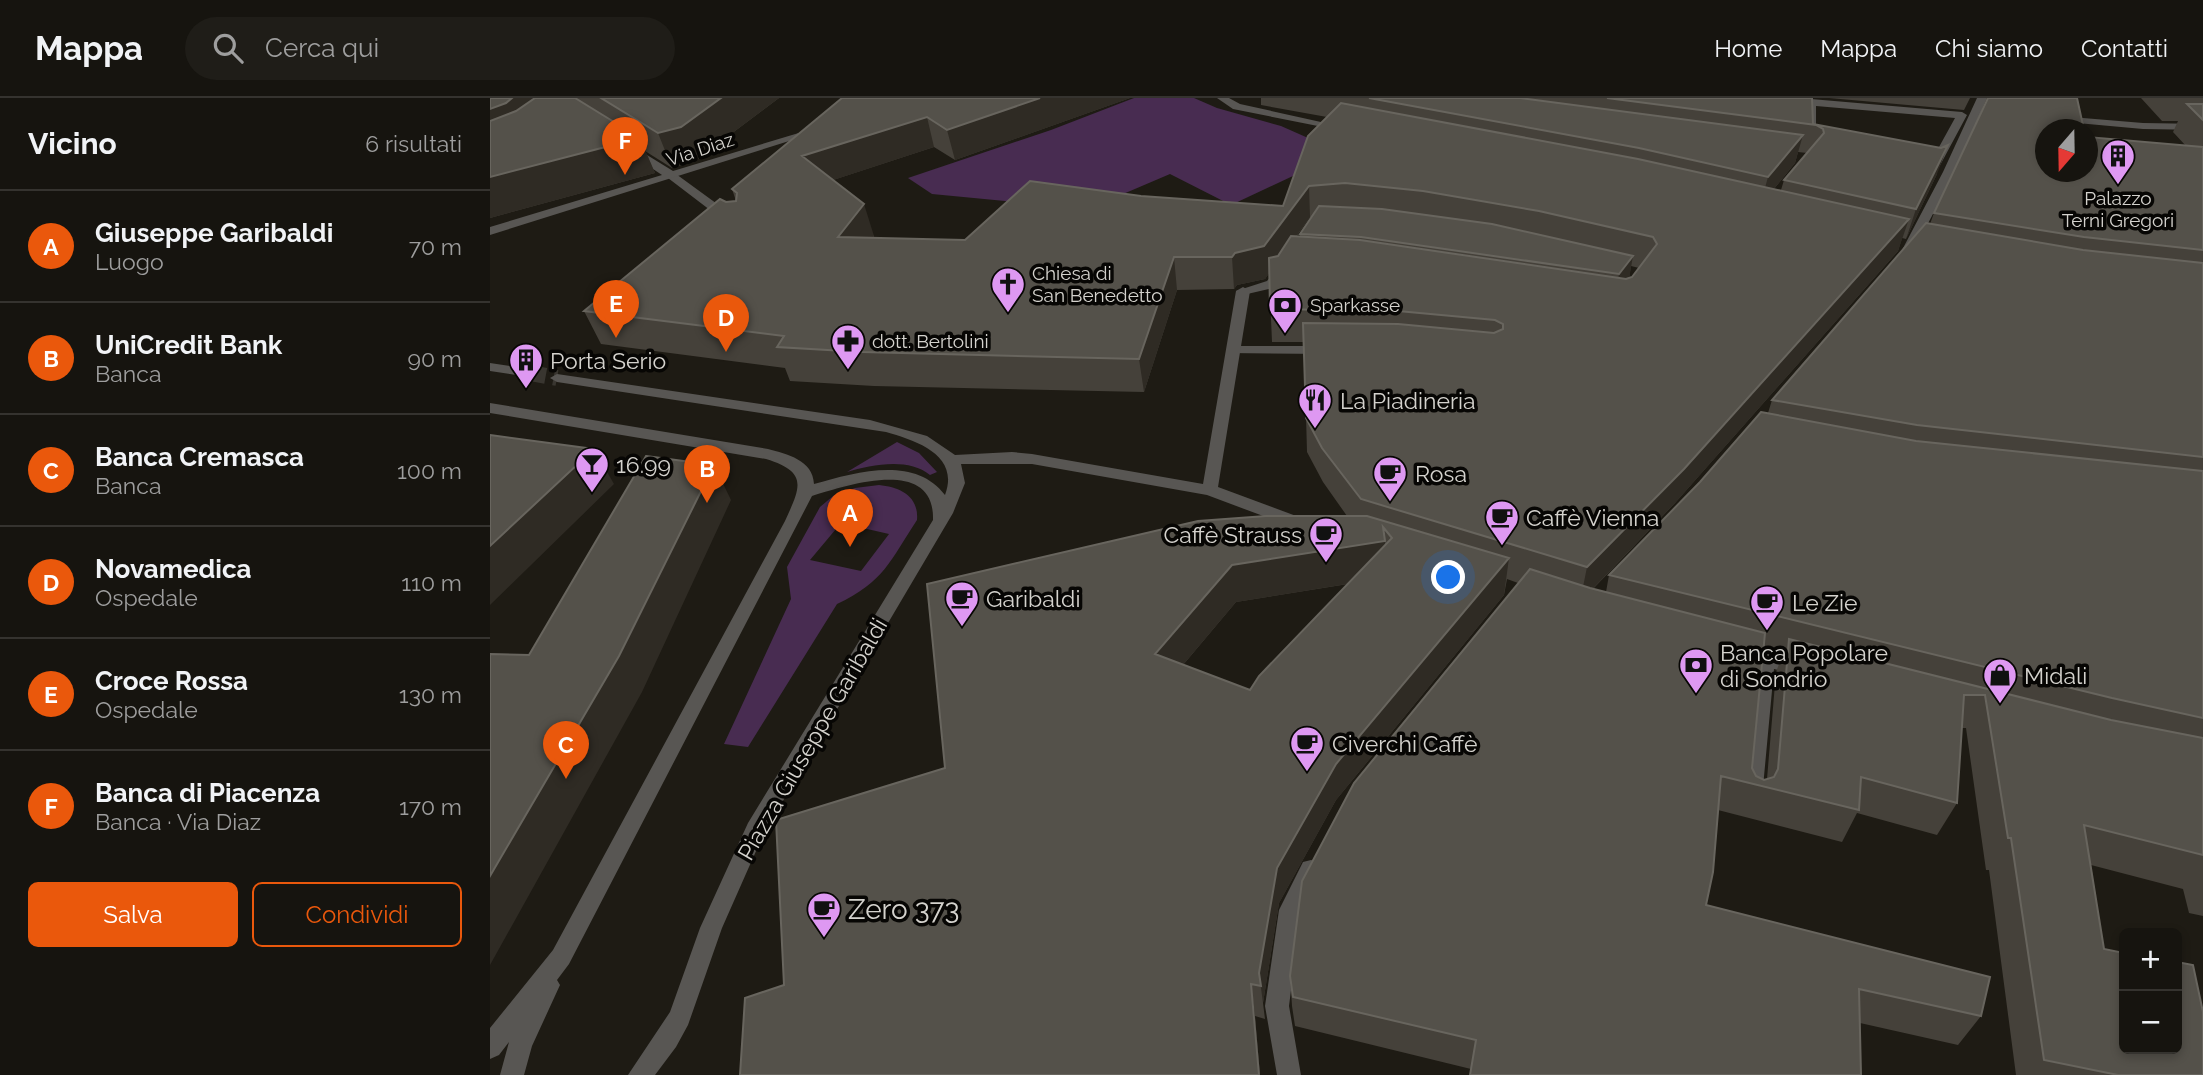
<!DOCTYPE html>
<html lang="it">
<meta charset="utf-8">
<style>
:root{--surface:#16140f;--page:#1f1d18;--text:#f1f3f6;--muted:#9e9e9e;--line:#35332f;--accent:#ea580c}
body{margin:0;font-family:Raleway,sans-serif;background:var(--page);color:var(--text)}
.controls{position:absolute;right:21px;bottom:21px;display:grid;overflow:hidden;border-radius:10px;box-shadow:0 4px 10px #0003}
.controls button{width:63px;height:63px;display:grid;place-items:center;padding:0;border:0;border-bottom:2px solid var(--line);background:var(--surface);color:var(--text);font:35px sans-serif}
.compass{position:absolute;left:1545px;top:21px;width:63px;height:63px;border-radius:50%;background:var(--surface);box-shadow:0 4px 10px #0003;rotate:200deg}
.you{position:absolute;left:959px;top:480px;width:24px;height:24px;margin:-18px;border:5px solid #fff;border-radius:50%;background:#1a73e8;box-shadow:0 0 0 10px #1a73e833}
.badge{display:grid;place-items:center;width:46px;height:46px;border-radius:50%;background:var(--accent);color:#fff;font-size:23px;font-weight:700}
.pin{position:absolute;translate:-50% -58px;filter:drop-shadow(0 2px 4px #0008)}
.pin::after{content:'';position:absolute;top:37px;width:24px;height:21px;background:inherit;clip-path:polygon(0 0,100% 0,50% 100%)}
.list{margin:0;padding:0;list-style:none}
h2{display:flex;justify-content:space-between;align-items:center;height:91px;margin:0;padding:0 28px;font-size:30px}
h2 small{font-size:23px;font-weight:400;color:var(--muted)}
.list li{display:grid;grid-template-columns:46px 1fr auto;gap:21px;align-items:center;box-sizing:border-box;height:112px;padding:0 28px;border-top:2px solid var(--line)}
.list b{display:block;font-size:26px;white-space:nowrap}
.list p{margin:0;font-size:23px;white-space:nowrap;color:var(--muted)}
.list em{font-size:23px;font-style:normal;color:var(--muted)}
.actions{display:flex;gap:14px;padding:21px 28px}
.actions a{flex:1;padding:16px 0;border:2px solid var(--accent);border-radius:10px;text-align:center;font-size:24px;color:var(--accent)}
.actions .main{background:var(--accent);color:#fff}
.icon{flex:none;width:38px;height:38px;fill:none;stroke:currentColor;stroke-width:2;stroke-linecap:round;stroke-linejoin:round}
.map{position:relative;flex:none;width:1713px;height:977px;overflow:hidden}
header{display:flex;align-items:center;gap:42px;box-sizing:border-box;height:98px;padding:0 35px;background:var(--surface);border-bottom:2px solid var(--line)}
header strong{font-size:33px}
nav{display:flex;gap:38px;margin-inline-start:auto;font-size:24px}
.search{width:490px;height:63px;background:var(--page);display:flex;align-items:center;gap:18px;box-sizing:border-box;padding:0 24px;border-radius:38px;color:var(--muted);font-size:26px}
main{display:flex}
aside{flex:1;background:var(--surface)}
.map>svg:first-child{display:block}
.green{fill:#482c51;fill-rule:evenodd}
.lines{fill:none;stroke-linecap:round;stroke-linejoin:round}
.street-tunnel{stroke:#393630;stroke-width:16;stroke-dasharray:16 8;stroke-linecap:butt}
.lane{fill:#585653;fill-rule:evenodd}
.street{fill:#585653;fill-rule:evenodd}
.wall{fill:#45413a;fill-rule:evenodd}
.shaded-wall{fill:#2f2b24}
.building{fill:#54514a;stroke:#68655e;stroke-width:2;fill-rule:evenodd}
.labels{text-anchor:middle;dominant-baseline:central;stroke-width:7;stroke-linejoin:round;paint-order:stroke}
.far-street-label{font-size:19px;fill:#d4d2cd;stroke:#070604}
.far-poi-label{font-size:19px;fill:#d4d2cd;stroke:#070604;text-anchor:start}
.poi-label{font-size:23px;fill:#d4d2cd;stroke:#070604;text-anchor:start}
.street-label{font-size:23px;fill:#d4d2cd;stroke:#070604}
.near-poi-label{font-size:28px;fill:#d4d2cd;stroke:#070604;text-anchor:start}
</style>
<header>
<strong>Mappa</strong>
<div class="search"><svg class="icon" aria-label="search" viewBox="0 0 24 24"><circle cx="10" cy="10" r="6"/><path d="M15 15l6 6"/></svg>Cerca qui</div>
<nav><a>Home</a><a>Mappa</a><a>Chi siamo</a><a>Contatti</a></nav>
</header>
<main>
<aside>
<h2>Vicino<small>6 risultati</small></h2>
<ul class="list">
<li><span class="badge">A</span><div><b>Giuseppe Garibaldi</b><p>Luogo</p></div><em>70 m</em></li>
<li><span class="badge">B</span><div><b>UniCredit Bank</b><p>Banca</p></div><em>90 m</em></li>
<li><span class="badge">C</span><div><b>Banca Cremasca</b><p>Banca</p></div><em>100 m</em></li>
<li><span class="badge">D</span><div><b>Novamedica</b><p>Ospedale</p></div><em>110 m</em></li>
<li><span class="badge">E</span><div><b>Croce Rossa</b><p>Ospedale</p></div><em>130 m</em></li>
<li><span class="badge">F</span><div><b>Banca di Piacenza</b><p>Banca · Via Diaz</p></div><em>170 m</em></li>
</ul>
<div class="actions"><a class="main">Salva</a><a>Condividi</a></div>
</aside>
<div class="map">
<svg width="1713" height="977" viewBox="0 0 1713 977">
<rect width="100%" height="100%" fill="#1e1b14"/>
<!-- green -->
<path class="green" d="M644 0H704L727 10 791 28 852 55 741 107 680 76 598 111 442 96 418 80 561 32Z
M407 344 429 355 447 374 440 377C418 359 381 367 357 374Z
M389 387C410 389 429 398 427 422 400 463 394 484 347 506L258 649 234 646 301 501 297 469 330 409 343 398 365 390ZM351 425 399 436 371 473 320 462Z"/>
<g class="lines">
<!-- street-tunnel -->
<path class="street-tunnel" d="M40 275 67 280"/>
<!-- lane -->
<path class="lane" d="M178 76H186L245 119V125H237L178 80Z
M795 166 801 170 787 189 753 197 746 193 777 183 790 167Z
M742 248H837L844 252 837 256 737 255V249Z"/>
<!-- street -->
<path class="street" d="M727 0H739L750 6 858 30 853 33 743 11Z
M1487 0H1497L1465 74 1423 154 1421 157H1413L1411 154 1453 74Z
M1321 1 1472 14 1477 17 1447 73 1441 76 1316 51V4ZM1326 8 1465 20 1438 69 1326 47Z
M1569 18 1653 25 1713 26V32L1653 31 1565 23 1564 21Z
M322 31 331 33 0 137V129L172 77 136 53V49H144L183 73Z
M753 189 760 193 728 389 817 422 819 426 817 430H805L717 397 542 366H471L475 385 463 415 274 735 232 830 198 927 186 949 165 977H138L180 914 210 830 258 725 443 422C445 358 358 387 322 398L79 866 67 882 70 887 42 948 34 977H10L19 944 9 957 0 961V930L63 852 295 423C311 388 318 374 276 361L0 315V305L278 351C297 356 323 362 324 386 366 374 425 357 455 397 470 357 427 343 396 334L67 284 60 280 67 276 380 322 437 338 465 357 522 354 542 356 713 386 746 193Z
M0 265 40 271 47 275 40 279 0 273Z
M1251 549 1312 564 1319 566 1321 571 1319 576 1312 578 1284 571 1272 700 1269 706 1262 709 1255 706 1252 700 1266 567 1244 561 1242 556 1244 551Z
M821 762 829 764 832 771 811 813 799 908 811 977H787L775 908 789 812 813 764Z"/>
</g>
<!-- wall -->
<path class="wall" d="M0 0H289L205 63 182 70 155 53 165 75 0 120Z
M352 0H640L465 62 444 49 343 82 384 138 383 140 475 142 651 98 793 108 837 19 771 7V0H1322L1323 26 1447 76 1416 141 1412 140 1408 153 1185 405 1103 491 1116 494 1119 477 1278 315 1282 302 1440 126 1444 115 1556 74 1696 48 1683 34 1688 23H1672L1651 0H1713V818L1699 815 1693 791 1601 767 1614 851 1713 977H1526L1499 772H1496L1476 630H1472L1467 705 1447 737 1367 715 1352 744 1228 712 1216 807 1491 918 1468 947 1370 925 981 971 805 928 802 908 800 878 1028 485 1017 481 1014 497 846 702 789 805 773 905 775 921 765 918 770 977H250L294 887 455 670 857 418 833 384 817 354 814 244H782L779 175 775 181 747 187 744 191 687 192 654 294 384 288 300 283 295 270 111 246 94 213 236 104 246 103 242 91ZM1308 54 1317 55 1294 82 1291 92 1284 91 1305 65ZM820 119H822L810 136V139H806ZM1141 168 1149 170 1142 179 1139 180ZM858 486 760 592 693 567 746 504ZM1274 551 1293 556 1286 574 1277 681 1274 682 1266 678 1262 670Z
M1339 0H1480L1474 12Z"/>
<!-- shaded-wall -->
<path class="shaded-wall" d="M22 0H87V1L0 53V11Z
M231 0H289L205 63 182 70 168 35Z
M550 0H640L465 62 457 32Z
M437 19 444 49 322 89 312 58Z
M1313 37 1305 65 1270 108 1278 79Z
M150 40 165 75 0 120V79Z
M1458 47 1447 76 1416 141 1426 111Z
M819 88 820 119 775 181 747 187 744 191 742 159Z
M374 106 384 138 359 171 348 139Z
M1419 121 1408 153 1185 405 1090 504 1097 469Z
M1143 158 1139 181 1125 199 1129 176Z
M684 159 687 192 654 294 649 261Z
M104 351 124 386 0 507V448Z
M224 367 241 402 152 594 0 867V778Z
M895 443 894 480 746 504 671 593 665 556 742 467Z
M1019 460 1014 497 846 702 789 805 773 905 769 875 787 770 846 666Z
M761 886 765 918 770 977H769Z"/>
<!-- building -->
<path class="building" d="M0 0H22L16 5 0 11Z
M45 0H85L150 40 0 79V23L26 13Z
M111 0H231L191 29 168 35Z
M352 0H550L457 32 437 19 312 58 374 106 348 139 475 142 540 83 651 98 793 108 818 38 851 5 1148 61 1419 121 1194 371 1097 469 871 401 832 350 816 320 813 225 908 226 1004 235 1013 231V226L1005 222 908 213 780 211 779 160 788 158 801 138 870 142 1136 181 1142 179 1167 146 1163 139 1049 113 933 93 855 85 819 88 774 148 745 155 742 159H684L649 261 372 254 287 249 294 238 94 213 230 101 236 104 246 103 247 95 242 91Z
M879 0H1030L1313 37 1278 79 1149 50Z
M1117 0H1322L1323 26 1451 50 1458 47 1426 111 1294 82 1334 35 1333 31 1326 27Z
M1498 0H1587L1594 32H1556V74H1598V39L1713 49V152L1594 139 1444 115Z
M1697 6H1713V22Z
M829 108 892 111 1002 126 1143 158 1129 176 871 139 810 136Z
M1436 125 1593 152 1713 165V359L1427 327 1282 302Z
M1271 314 1426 343 1713 373V620L1622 600 1119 477 1210 384Z
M0 337 104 351 0 448Z
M156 358 224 367 129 558 0 778V556L39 557Z
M776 418H877L1019 460 846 666 787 770 769 875 771 888 761 886 769 977H250L255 900 294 887 286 722 455 670 437 486 708 423ZM893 429 902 440 769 578 760 592 665 556 742 467 895 443Z
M1040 471 1100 490 1275 535 1262 670 1266 678 1274 682 1284 679 1288 671 1299 541 1621 622 1713 640V757L1594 727 1614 851 1634 855V951H1687V864L1703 867 1713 914V977H1628L1554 962 1521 740H1518L1495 597H1474L1467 705 1371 679 1369 712 1231 678 1223 774 1216 807 1500 879 1491 918 1369 891 1371 977H980L986 942 803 899 800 878 812 783 864 685Z"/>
<!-- icons -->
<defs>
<g id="building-pin" transform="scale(1.75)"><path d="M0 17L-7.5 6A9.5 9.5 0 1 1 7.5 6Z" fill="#de98f2" stroke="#070604"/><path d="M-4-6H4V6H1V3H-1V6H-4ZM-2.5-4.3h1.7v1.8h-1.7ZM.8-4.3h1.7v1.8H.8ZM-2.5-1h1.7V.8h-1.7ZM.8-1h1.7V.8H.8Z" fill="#111"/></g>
<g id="church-pin" transform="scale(1.75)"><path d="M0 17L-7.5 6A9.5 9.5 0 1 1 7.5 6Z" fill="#de98f2" stroke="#070604"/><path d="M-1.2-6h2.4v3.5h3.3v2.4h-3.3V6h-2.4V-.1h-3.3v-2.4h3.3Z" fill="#111"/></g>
<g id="bank-pin" transform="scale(1.75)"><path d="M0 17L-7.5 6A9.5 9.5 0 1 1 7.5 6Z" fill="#de98f2" stroke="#070604"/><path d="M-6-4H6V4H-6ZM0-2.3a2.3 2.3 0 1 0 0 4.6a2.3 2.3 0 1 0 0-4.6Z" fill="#111"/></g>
<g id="pharmacy-pin" transform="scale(1.75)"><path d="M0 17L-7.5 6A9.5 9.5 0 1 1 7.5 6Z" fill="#de98f2" stroke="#070604"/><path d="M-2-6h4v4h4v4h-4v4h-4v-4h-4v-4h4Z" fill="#111"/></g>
<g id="restaurant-pin" transform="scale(1.75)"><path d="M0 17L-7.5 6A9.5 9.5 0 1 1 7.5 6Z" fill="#de98f2" stroke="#070604"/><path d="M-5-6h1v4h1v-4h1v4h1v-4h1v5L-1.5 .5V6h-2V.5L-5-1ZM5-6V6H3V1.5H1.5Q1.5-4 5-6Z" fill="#111"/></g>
<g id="bar-pin" transform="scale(1.75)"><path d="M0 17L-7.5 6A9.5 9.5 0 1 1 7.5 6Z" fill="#de98f2" stroke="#070604"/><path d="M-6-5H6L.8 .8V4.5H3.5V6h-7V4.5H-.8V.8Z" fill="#111"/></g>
<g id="cafe-pin" transform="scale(1.75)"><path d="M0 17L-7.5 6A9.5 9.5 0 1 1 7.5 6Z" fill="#de98f2" stroke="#070604"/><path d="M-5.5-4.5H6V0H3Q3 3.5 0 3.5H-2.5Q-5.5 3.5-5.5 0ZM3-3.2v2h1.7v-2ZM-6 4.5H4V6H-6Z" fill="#111"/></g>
<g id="shop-pin" transform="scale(1.75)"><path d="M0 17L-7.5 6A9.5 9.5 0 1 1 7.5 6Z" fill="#de98f2" stroke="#070604"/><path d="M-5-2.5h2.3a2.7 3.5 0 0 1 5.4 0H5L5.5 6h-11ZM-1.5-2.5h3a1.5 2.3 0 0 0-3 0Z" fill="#111"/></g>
</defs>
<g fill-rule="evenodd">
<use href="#building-pin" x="1628" y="58"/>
<use href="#church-pin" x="518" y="186"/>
<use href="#bank-pin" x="795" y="207"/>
<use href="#pharmacy-pin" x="358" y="243"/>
<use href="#building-pin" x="36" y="262"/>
<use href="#restaurant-pin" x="825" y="302"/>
<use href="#bar-pin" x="102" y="366"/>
<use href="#cafe-pin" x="900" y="375"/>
<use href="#cafe-pin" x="1012" y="419"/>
<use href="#cafe-pin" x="836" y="436"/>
<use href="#cafe-pin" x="472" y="500"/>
<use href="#cafe-pin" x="1277" y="504"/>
<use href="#bank-pin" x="1206" y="567"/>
<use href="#shop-pin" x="1510" y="577"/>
<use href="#cafe-pin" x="817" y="645"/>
<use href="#cafe-pin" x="334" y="811"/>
</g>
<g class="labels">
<!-- far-street labels -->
<g class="far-street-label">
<text transform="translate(210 51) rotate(-18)">Via Diaz</text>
</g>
<!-- far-poi labels -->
<g class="far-poi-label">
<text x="1628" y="100" text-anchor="middle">Palazzo<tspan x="1628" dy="22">Terni Gregori</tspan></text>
<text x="542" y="175">Chiesa di<tspan x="542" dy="22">San Benedetto</tspan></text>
<text x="820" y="207">Sparkasse</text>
<text x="382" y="243">dott. Bertolini</text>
</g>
<!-- poi labels -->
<g class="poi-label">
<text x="60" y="262">Porta Serio</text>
<text x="850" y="302">La Piadineria</text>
<text x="126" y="366">16.99</text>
<text x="925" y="375">Rosa</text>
<text x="1036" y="419">Caffè Vienna</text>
<text x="812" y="436" text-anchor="end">Caffè Strauss</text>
<text x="496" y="500">Garibaldi</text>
<text x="1302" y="504">Le Zie</text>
<text x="1230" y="554">Banca Popolare<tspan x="1230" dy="26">di Sondrio</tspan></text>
<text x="1534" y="577">Midali</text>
<text x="842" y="645">Civerchi Caffè</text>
</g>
<!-- street labels -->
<g class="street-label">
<text transform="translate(322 641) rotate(-60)">Piazza Giuseppe Garibaldi</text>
</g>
<!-- near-poi labels -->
<g class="near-poi-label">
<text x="358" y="811">Zero 373</text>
</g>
</g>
</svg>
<div class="controls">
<button>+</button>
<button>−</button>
</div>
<svg class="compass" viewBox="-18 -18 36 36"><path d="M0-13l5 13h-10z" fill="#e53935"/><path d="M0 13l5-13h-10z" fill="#9e9e9e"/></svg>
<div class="you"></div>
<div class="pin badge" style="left:360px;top:449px">A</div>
<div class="pin badge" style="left:217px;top:405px">B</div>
<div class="pin badge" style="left:76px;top:681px">C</div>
<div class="pin badge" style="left:236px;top:254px">D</div>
<div class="pin badge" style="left:126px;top:240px">E</div>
<div class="pin badge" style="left:135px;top:77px">F</div>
</div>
</main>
